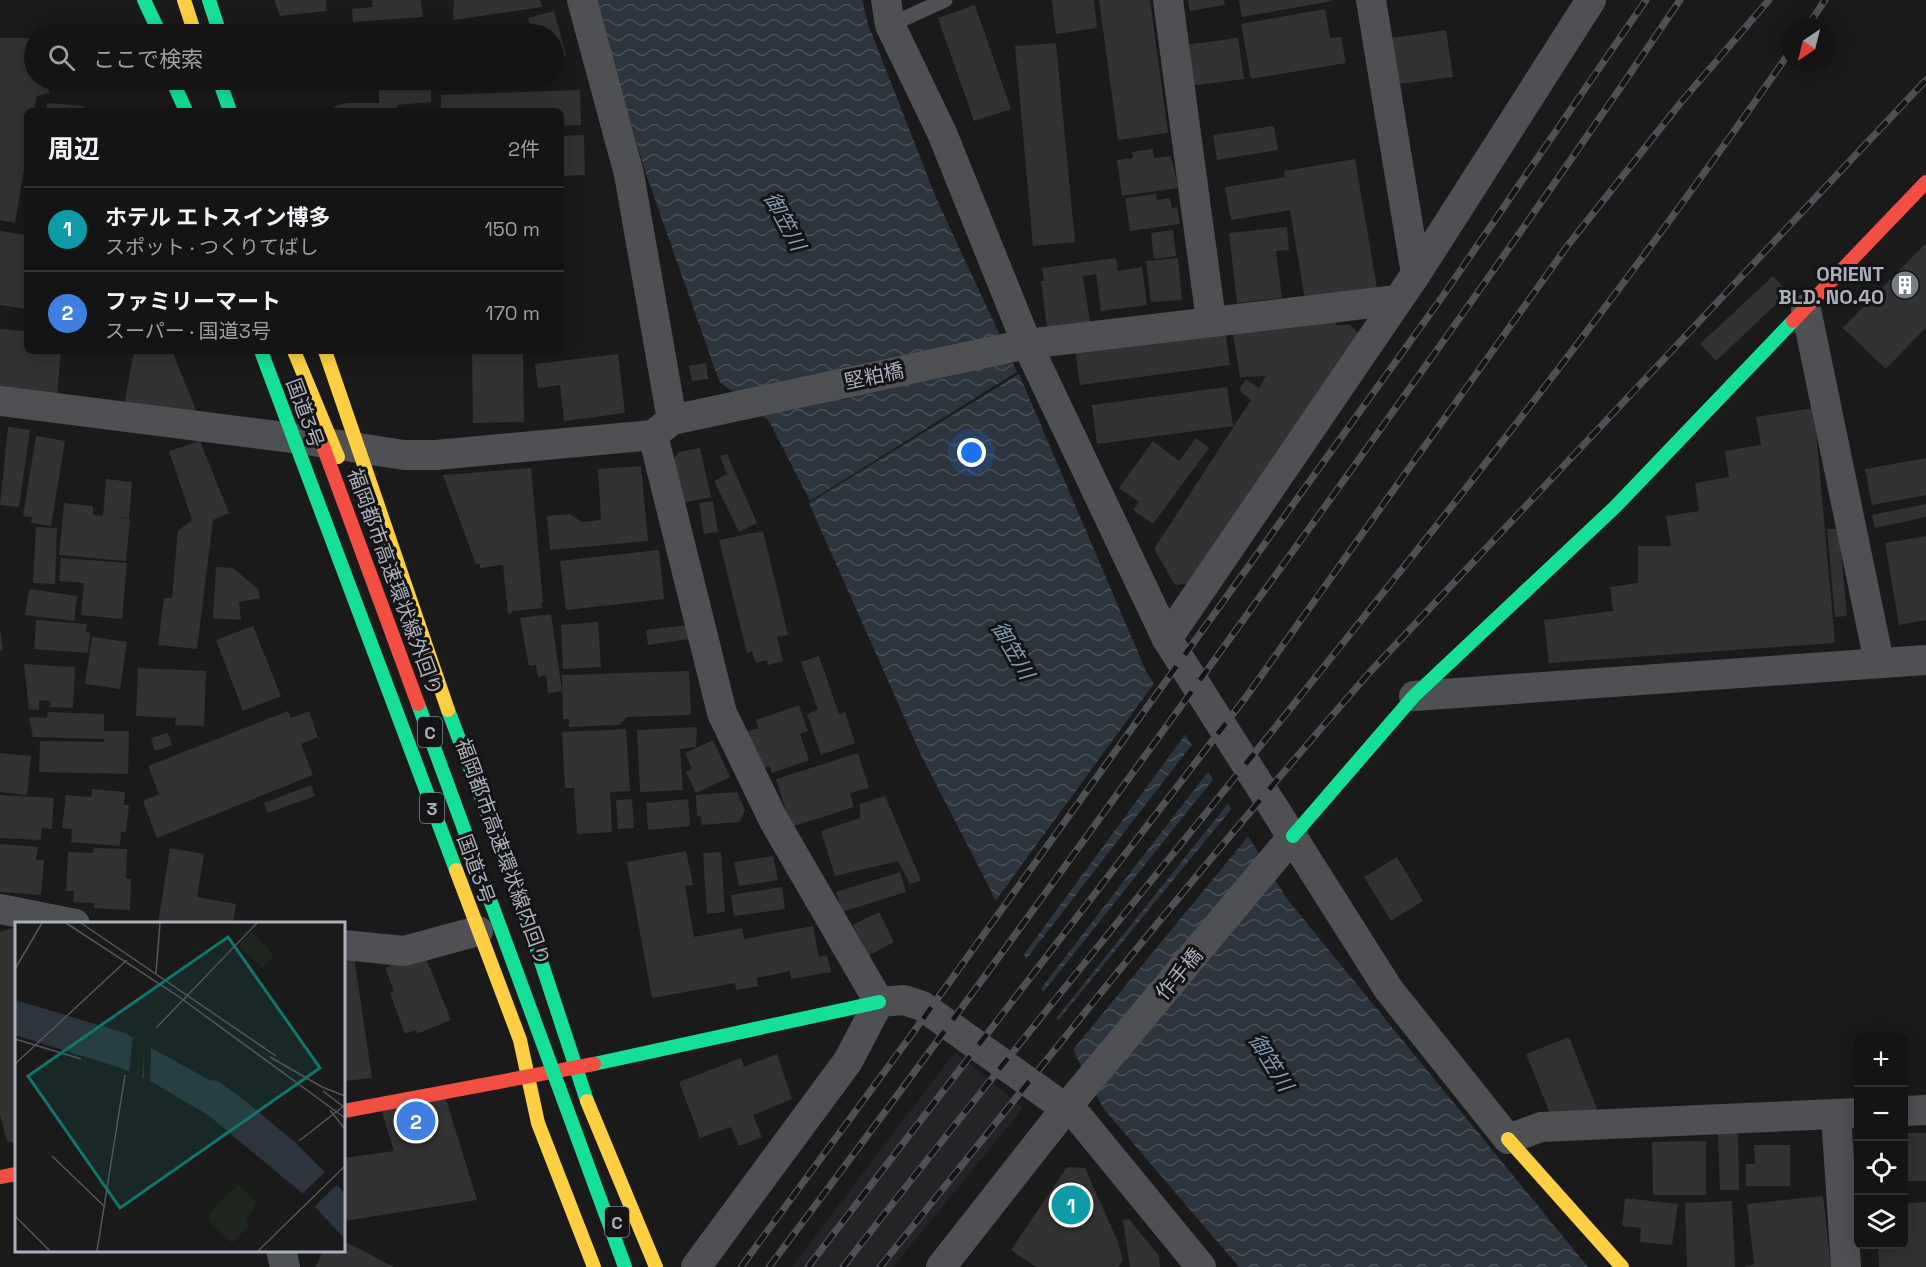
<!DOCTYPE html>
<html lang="ja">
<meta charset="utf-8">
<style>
:root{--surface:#141414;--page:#212122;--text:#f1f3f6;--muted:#9d9ea0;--line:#333334;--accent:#787c84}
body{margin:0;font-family:"Space Grotesk","Noto Sans JP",sans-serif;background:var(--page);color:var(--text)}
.controls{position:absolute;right:18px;bottom:18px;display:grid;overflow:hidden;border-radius:9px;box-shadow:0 3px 15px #0003}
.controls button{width:54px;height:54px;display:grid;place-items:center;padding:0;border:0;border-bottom:2px solid var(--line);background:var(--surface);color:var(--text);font:30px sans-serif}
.compass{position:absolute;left:1782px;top:18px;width:54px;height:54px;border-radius:50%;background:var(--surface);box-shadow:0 3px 15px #0003;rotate:215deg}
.you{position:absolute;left:972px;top:453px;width:21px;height:21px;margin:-15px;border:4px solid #fff;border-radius:50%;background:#1a73e8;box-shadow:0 0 0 9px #1a73e833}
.badge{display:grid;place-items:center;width:39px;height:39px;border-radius:50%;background:var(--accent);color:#fff;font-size:20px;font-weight:700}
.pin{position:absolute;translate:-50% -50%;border:3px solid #fff;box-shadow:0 2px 6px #0006}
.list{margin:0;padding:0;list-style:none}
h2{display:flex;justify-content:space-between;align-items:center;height:78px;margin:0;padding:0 24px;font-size:26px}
h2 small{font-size:20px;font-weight:400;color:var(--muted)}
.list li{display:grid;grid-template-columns:39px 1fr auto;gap:18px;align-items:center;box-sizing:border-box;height:84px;padding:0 24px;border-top:2px solid var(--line)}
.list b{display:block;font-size:22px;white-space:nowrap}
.list p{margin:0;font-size:20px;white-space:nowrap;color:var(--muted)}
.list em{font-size:20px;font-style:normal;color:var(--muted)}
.icon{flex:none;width:33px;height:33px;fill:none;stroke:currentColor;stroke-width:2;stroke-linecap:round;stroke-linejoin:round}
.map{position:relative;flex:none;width:1926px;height:1267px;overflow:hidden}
.search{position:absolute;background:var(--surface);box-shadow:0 3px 15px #0003;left:24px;top:24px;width:540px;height:66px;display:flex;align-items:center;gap:15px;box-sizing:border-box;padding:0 21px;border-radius:33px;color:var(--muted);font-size:22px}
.panel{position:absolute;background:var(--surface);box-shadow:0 3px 15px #0003;left:24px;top:108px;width:540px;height:246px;border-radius:9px}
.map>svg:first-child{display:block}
.built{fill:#242427}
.water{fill:url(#water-waves)}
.pier{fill:#1a1a1b}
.building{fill:#323233}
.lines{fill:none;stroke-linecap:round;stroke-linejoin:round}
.lane{stroke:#4e5054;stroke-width:15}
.street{stroke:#4e5054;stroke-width:30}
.fast{stroke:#16e098;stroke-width:14}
.slow{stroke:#ffcf43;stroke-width:14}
.jam{stroke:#f24e42;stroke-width:14}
.rail-casing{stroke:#4e5053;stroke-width:7}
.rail{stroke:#141417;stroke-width:4.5;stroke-dasharray:14;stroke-linecap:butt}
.fast-bridge{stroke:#16e098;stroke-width:14}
.slow-bridge{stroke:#ffcf43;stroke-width:14}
.jam-bridge{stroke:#f24e42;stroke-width:14}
.labels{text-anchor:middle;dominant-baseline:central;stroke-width:6;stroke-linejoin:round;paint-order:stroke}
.shield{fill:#141417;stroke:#7e818a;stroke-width:1.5}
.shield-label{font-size:18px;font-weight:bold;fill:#abb0bc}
.poi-label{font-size:20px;font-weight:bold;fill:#abb0bc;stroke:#141417;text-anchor:end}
.street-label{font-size:20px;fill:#abb0bc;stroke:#141417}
.water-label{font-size:21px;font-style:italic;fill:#819db7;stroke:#141417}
.inset-road{fill:none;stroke:#54565b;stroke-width:1.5}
.view{fill:#0f766e;fill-opacity:0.15;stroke:#0f766e;stroke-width:3}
.inset-edge{fill:none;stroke:#abb0bc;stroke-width:3}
</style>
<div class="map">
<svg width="1926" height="1267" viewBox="0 0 1926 1267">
<defs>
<pattern id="water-waves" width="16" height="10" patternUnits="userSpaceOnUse" patternTransform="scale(1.5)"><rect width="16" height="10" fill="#2c353e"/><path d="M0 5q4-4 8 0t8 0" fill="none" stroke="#485058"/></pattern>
</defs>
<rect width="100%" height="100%" fill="#1a1a1b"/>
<!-- built -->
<path class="built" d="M955 1052 1023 1108 893 1267H792Z"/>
<!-- water -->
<path class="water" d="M595 0H862L868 24 937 200 1017 372 810 501 769 421 719 381 645 171Z
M1019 374 1146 671 1287 899 1588 1267H1239L1103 1108 921 755 809 503Z"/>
<!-- pier -->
<path class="pier" d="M1156 681 1187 732 1022 957 994 903Z
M1194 742 1210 769 1039 991 1024 962Z
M1215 777 1230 801 1054 1021 1041 995Z
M1233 807 1250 834 1071 1052 1056 1023Z"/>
<!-- building -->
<path class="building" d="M274 0H326V11L280 16Z
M372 0H421L423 17 353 22 352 9 373 7Z
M454 0H540L542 7 453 20Z
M1052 0H1094L1097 28 1056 34Z
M1099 0H1150L1168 133 1118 140Z
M1188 0H1224L1225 5 1190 11Z
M1239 0H1332V1L1242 17Z
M975 5 1011 109 974 121 938 18Z
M1325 9 1330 38 1341 37 1346 63 1251 79 1241 24Z
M554 11 566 55 554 59V34H532L528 18Z
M378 24H431V34H378Z
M1446 30 1453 77 1392 85 1385 39Z
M0 38H34V80H53V86H48L49 93 37 96 34 111H27V153L15 223 0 220Z
M1238 38 1244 79 1190 86 1184 45Z
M1056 43 1075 242 1033 246 1015 46Z
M379 80H431V102L397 105 398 111H333L335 106 347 103H379Z
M580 90 581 125 561 126V111H441V95Z
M47 103 84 106 86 111H46Z
M1274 126 1278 150 1217 160 1213 135Z
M584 135 585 175 561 176V136Z
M1153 149 1154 158 1171 156 1178 188 1122 196 1117 160 1133 158 1132 152Z
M1355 159 1377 288 1305 300 1290 210 1231 220 1225 187 1285 177 1284 171Z
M1156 194 1157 200 1170 198 1172 208 1177 207 1180 224 1130 231 1125 198Z
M1287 227 1289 250 1276 251 1282 298 1237 303 1229 233Z
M1173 230 1176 256 1154 259 1151 233Z
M0 231 27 235V309L0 305Z
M1926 243V327L1886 369 1843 328Z
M1116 258 1118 271 1142 267 1147 305 1101 311 1096 274 1083 276 1090 322 1047 328 1041 281H1044L1042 268Z
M1178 258 1182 300 1151 302 1146 261Z
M1773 276 1788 293 1716 361 1700 344Z
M1336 317V325H1350L1362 337 1192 583 1175 585 1154 549 1251 400 1239 390 1246 379 1259 388 1266 376 1240 377 1233 334Z
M0 329 27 331V351H61L57 394 0 389Z
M1225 329 1230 365 1080 385 1075 349Z
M134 351H172L198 415 124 406Z
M472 351H523L524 422 473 423Z
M618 354 625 413 564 421 560 385 538 388 535 364Z
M706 363 708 379 692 381 689 366Z
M1227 387 1233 426 1097 444 1092 405Z
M1814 408 1835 643 1549 663 1544 620 1613 611 1610 587 1638 583V546H1671L1666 516 1699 511 1695 483 1729 477 1725 451 1761 445 1756 417Z
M8 427 30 430 19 507 0 505Z
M36 436 65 441 51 526 31 523 32 517 23 516Z
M1196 438 1209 448 1153 524 1133 510 1139 502 1119 488 1153 441 1179 461Z
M200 441 229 513 213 520 197 649 158 645 164 598H172L178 531 192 520 169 451Z
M700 448 711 497 682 503 673 460 679 452Z
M727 454 757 523 739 532 714 481 727 474 720 456Z
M1926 458V495L1872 505 1865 469Z
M641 466 648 541 550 550 547 516 570 514 582 522 601 520 598 469Z
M531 468 543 603H541L542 608 512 611V613L508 614 503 565 480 568V564H476L443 475Z
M106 479 132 482 129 518 115 517 130 519 126 561 59 555 64 503 93 506V515L103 516Z
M713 501 718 532 704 534 699 503Z
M1926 504V517L1875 528 1872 515Z
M36 527 57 528 55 584 33 583Z
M1827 529H1839L1847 616 1835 617Z
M763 531 788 635 777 637 783 661 768 665 767 660 756 663 752 651 747 653 719 540Z
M1926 536V620L1899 625 1885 543Z
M659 550 664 599 566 610 560 561Z
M61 558 127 563 122 619 81 615 84 583 59 581Z
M216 567 233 568 258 589 260 598 239 602 241 620 213 618Z
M29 589 77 596 74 621 25 615Z
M551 614 562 691 548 693 546 675 538 677 536 665 529 666 520 618Z
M36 620 87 624 86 632H90L88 653 34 649Z
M598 622 601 667 563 669 561 625Z
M687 625 689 639 648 645 646 630Z
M253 626 281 696 243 711 216 640Z
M0 628 3 650H0Z
M92 637 127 642 120 689 85 684Z
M819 656 839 714 845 712 855 743 821 755 807 714 818 710 801 662Z
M24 664 75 667 73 708 50 707V701L39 700V710L29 709Z
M138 668 206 671 204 726 175 725 176 718 136 716Z
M689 671 691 715 627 717 619 725 569 727V719H563L562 675Z
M799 705 808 731 800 734 809 760 772 773 770 766 759 770 746 732 759 728 756 720Z
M288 711 291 718 309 711 318 737 301 744 313 775 157 838 143 801 159 794 148 766Z
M48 712 104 714V731H129L128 774 39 772 40 741 104 742V739L33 737 29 717 47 718Z
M697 727 696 747 680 749 683 790 640 792 637 730Z
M626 729 630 791 610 792 612 832 577 834 574 788H565L562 732Z
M168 733 172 745 155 751 151 738Z
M713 740 730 777 696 793 686 772 692 769 685 753Z
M0 753 31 756 27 795 0 792Z
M858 753 869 788 850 793 854 807 791 827 776 779Z
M311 785 315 796 268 813 264 803Z
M92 789 125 792 124 805H129L126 832H121L120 846 71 842 72 829 62 828 66 795 91 797Z
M737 792 745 810 739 822 702 825 701 816H697L696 795Z
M0 795 54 798 52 829 42 828 41 840 0 838Z
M885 796 921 880 910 884 898 861 835 876 821 831 860 818V804Z
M632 799 634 828 618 829 616 800Z
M688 799 690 826 648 830 646 803Z
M0 844 38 847 36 860H44L41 895 0 892Z
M94 848 127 849 126 879H131L130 910 94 908V903L73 902 74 891H66L68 852 93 853Z
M170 848 204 854 197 897 236 904 233 924H158Z
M686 851 693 885 685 886 694 937 742 928 744 939 813 926 819 957 827 955 831 972 791 979 790 971 757 978 758 986 736 990 735 983 652 998 627 862Z
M721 852 725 912 707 914 703 853Z
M773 856 778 880 739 886 734 862Z
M1397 857 1423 901 1391 921 1364 877Z
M900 872 906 892 842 912 836 892Z
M782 887 785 909 734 916 731 895Z
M879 912 894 942 868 956 853 925Z
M16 927V1143L7 1141 0 1115V932Z
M422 948 451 1020 417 1034 416 1030 405 1034 390 993 394 991 385 968 390 966 388 961Z
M353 950 372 1078 344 1081V951Z
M1569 1037 1597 1109 1555 1126 1526 1054Z
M777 1054 792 1099 753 1115 762 1137 739 1146 731 1127 700 1138 679 1082 741 1058 744 1067Z
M445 1096 477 1200 344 1221V1158L394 1151 380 1106Z
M1738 1132 1739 1190H1720L1718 1133Z
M1904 1133H1926V1181H1904Z
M1706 1141V1195H1653L1652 1142Z
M1754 1145H1790V1186H1746V1164H1755Z
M1067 1167 1085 1168 1118 1242 1123 1260 1118 1267H1036L1011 1250Z
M1823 1196 1831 1267H1744L1754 1264 1747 1204Z
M1625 1198 1678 1204 1672 1245 1640 1242 1641 1228 1622 1226Z
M1732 1201 1735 1267H1687L1685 1203Z
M1926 1202V1267H1879L1878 1244H1904V1203Z
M1129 1219 1159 1256 1160 1267H1130L1123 1220Z
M344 1241 394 1267H315L324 1250H344Z"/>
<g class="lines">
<!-- lane -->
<path class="lane" d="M890 25 945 0"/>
<!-- street -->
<path class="street" d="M582 0 629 174 672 420
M886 0 890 25 942 133 1027 344 1167 639 1389 990 1508 1139 1541 1127 1858 1113
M1168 0 1211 320
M1371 0 1416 274
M1806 309 1879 662
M0 401 293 438 404 455H436L653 435 672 420 1027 344 1397 300
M653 435 722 713 773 819 879 1002 904 1000 922 1006 1079 1118 1201 1267
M1167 639 1416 274 1591 0
M1414 696 1926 660
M0 909 75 924
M344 945 404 951 478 931
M1904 1111 1926 1110
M1836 1114 1846 1267
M281 1250 285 1267
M696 1267 848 1061 879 1002
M941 1267 1066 1108 1293 836"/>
<!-- fast -->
<path class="fast" d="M144 0 160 34
M209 0 220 34
M172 80 186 111
M219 80 230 111
M261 351 456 870
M448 710 525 913 587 1101
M1293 836 1414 696 1615 507 1793 321
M594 1064 879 1002"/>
<!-- slow -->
<path class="slow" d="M184 0 195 34
M325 351 448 710
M456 870 520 1040 538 1123 594 1267
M587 1101 656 1267
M1508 1139 1622 1267"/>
<!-- jam -->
<path class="jam" d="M1793 321 1926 182
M344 1111 594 1064
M0 1177 16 1174"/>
<!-- rail casing -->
<g class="rail-casing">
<path id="rail" d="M1807 27 1825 0
M741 1267 907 1041 1440 300 1646 0
M769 1267C917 1071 1061 872 1205 673 1366 450 1527 227 1680 0
M808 1267 1246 697 1568 245 1682 101 1769 0
M843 1267C1158 861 1499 473 1791 50
M880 1267C1041 1067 1201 865 1370 672L1926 80"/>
</g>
<!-- rail -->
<use href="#rail" class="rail"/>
<!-- fast-bridge -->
<path class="fast-bridge" d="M418 704 625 1267"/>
<!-- slow-bridge -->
<path class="slow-bridge" d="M294 351 338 457"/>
<!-- jam-bridge -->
<path class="jam-bridge" d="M320 438 418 704"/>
</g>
<!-- icons -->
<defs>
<g id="building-disc" transform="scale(1.5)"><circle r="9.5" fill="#787c84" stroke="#141417"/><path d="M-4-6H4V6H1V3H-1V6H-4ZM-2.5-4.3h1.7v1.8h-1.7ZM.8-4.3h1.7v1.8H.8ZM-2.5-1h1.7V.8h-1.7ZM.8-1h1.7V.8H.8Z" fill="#fff"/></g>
</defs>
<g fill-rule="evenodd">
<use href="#building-disc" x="1905" y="285"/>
</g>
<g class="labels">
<!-- shield labels -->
<g class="shield">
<rect x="418" y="717" width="24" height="30" rx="4.5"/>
<rect x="420" y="793" width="24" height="30" rx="4.5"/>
<rect x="605" y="1207" width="24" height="30" rx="4.5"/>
</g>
<g class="shield-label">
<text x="430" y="732">C</text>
<text x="432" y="808">3</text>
<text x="617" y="1222">C</text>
</g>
<!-- poi labels -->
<g class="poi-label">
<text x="1884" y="274">ORIENT<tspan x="1884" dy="23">BLD. NO.40</tspan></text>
</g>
<!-- street labels -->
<g class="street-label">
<text transform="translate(874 376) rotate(-12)">堅粕橋</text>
<text transform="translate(305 413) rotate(70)">国道3号</text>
<text transform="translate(395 582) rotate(70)">福岡都市高速環状線外回り</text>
<text transform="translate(503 852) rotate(70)">福岡都市高速環状線内回り</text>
<text transform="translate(476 869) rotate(70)">国道3号</text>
<text transform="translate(1179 974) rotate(-50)">作手橋</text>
</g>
<!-- water labels -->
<g class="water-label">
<text transform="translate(785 221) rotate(62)">御笠川</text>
<text transform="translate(1013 650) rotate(60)">御笠川</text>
<text transform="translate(1271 1062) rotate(58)">御笠川</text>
</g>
</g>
<!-- overview -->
<g transform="translate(15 922)">
<rect width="330" height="330" fill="#1a1a1b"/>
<path d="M237 10 259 33 248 46 223 24Z" fill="#1e251f"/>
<path d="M224 262 242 280 231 299 235 303 217 321 194 299V292Z" fill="#1e251f"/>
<path d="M0 78 110 111 194 158 203 159 225 175 280 220 330 271V317L287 271 193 193 137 160 106 146 0 113Z" fill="#2c353e"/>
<path d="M118 112 136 122 135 162 129 159V132L127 158 123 157 124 139 122 156 114 153ZM312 248 324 261 298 286 286 273Z" fill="#1a1a1b"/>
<path class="inset-road" d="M51 1 163 74 330 196M66 1 261 134M0 47 27 1M141 51 145 1M141 106 242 1M0 117 66 137M255 135 307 165 330 174M0 142 112 38M308 169 330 186M315 188 330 207M284 219 330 183M37 234 89 284M0 294 35 329M82 329 110 153M243 329 330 244"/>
<path class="view" d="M213 15 305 146 105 286 13 154Z"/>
<rect width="330" height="330" class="inset-edge"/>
</g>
</svg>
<div class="controls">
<button>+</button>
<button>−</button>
<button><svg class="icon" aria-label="locate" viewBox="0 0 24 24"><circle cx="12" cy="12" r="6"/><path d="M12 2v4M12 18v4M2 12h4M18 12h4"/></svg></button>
<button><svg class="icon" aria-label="layers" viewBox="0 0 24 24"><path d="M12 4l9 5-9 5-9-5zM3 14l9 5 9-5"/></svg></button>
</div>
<svg class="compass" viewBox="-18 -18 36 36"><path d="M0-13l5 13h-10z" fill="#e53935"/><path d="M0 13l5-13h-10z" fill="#9d9ea0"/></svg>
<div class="you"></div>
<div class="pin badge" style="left:1071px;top:1205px;background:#0f9aa8">1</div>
<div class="pin badge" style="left:416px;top:1121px;background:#3f7fe0">2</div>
<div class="search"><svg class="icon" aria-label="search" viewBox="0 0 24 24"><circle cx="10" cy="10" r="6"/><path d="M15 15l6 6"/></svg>ここで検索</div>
<section class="panel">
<h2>周辺<small>2件</small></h2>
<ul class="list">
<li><span class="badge" style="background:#0f9aa8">1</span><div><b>ホテル エトスイン博多</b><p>スポット · つくりてばし</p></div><em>150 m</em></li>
<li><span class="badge" style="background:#3f7fe0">2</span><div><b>ファミリーマート</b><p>スーパー · 国道3号</p></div><em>170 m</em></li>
</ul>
</section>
</div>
